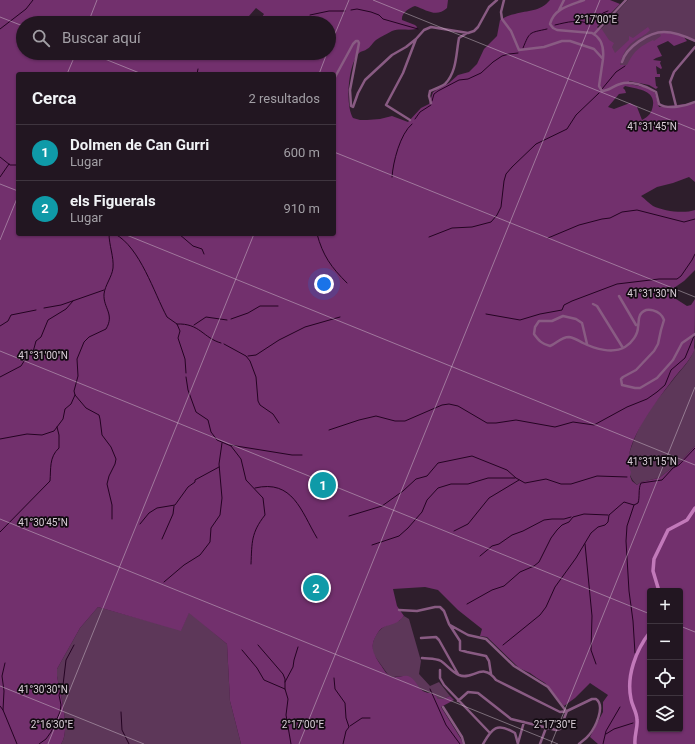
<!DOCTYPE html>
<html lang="es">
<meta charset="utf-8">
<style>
:root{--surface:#221621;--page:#2e232e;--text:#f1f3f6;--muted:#a29fa5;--line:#3f353f;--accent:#2563eb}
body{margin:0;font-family:Roboto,sans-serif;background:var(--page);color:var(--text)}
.controls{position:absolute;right:12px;bottom:12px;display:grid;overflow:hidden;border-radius:4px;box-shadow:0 1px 3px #0004}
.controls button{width:36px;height:36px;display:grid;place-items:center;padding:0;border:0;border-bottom:1px solid var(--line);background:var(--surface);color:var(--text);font:20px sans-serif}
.you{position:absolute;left:324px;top:284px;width:14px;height:14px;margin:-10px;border:3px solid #fff;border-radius:50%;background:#1a73e8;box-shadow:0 0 0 6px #1a73e833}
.badge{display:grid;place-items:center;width:26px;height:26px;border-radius:50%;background:var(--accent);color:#fff;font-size:13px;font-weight:700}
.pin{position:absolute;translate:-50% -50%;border:2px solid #fff;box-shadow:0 1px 4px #0006}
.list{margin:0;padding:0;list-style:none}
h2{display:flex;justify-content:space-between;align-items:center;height:52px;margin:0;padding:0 16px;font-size:17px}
h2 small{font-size:13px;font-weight:400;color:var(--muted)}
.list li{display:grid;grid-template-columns:26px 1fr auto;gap:12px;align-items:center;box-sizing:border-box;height:56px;padding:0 16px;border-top:1px solid var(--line)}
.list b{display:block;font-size:15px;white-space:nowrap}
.list p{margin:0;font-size:13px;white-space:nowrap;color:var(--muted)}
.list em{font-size:13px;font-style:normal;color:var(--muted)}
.icon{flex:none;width:22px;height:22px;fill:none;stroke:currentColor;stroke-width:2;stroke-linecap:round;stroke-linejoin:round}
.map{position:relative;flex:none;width:695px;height:744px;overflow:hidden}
.search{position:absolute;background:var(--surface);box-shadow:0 1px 3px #0004;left:16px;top:16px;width:320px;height:44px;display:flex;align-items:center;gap:10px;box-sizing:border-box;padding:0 14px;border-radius:22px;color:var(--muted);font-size:15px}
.panel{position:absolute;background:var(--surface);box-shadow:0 1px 3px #0004;left:16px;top:72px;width:320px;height:164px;border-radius:4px}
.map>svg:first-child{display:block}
.green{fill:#5d3759}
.forest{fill:#72306d;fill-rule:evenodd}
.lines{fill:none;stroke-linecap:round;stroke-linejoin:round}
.stream{stroke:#240322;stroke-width:1}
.minor{stroke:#895b83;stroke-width:2.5}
.secondary{stroke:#c279ba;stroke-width:3.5}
.ticks{fill:none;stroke:#dacfd8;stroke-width:1;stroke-opacity:0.45}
.ticks-label{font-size:10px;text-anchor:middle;fill:#dacfd8;stroke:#120b11;stroke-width:3.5;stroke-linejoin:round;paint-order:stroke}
</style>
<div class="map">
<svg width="695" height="744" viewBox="0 0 695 744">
<rect width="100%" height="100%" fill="#2e1e2c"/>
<!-- green -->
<path class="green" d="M628 0H695V42L685 37 667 34 629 67 618 66 600 30Z
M695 347V446L681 461 659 478 641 482 637 485C626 475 626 461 631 448 634 439 638 430 642 422 649 409 663 393 673 380 681 369 691 361 695 347Z
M98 607 181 630 189 612 227 644 230 701 241 744H61C71 730 60 693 57 676V669L80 628Z
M404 616 409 619 421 661 419 674 430 686 439 682 450 696 443 699H438L430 692 422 690 404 676 393 677 389 676 374 655C369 645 376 630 387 625 391 623 396 623 400 620 401 619 402 617 404 616Z"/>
<!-- forest -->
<path class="forest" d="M0 0H448L447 8C436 18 427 10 415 6 409 8 401 13 402 20L415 25 417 27 416 29C408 31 400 28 392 31 387 34 380 37 376 40 372 43 371 47 367 49 365 51 361 51 359 53 348 64 345 105 353 118L360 120H367L380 119 392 116 408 122 421 108 429 104 433 92 449 83 458 75 469 72 477 64 484 49 497 36 500 20C504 18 509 15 515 14 528 10 540 12 550 0H610L620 4 597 27 600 30 601 28 609 40 614 43 612 47 615 53 629 40V36L633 38 648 27 650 30C645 36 639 37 633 42 626 47 622 56 620 65H627C634 51 639 47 653 40L654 41 661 36 660 34 663 32 683 36 687 41 674 46 668 41 657 46 662 56 656 58 653 60 661 61 660 63 662 68 661 69 656 66 657 74H660V77H655L656 86 658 87 656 89 649 85 629 81 630 84 648 88 655 93 659 107 695 103V182L689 177 673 183 657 187 641 196C645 199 650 204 653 206 663 211 684 214 695 210V270L684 281 671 290 670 292 676 299 687 306 691 305 695 299C695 311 695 342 694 351 689 362 681 369 674 378 660 397 618 448 631 472L630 476 632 481 637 485 641 482 659 478 681 461 695 446V744H598L590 737 603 712V702L608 695 590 683 575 698 564 706 545 683 537 678 530 673 519 668 487 637 480 636 482 629 458 610 438 590 425 587 393 589 397 606 404 616C402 617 402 619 400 620 394 626 384 624 379 631 369 645 372 652 380 664 383 668 386 674 390 676 396 679 402 675 408 676 416 679 417 687 423 691 430 695 433 690 438 699H443L450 696 454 700 441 707 461 739 463 744H241L230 701 227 644 189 613 181 631 98 607 80 628 57 669V676C60 693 71 730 61 744H0ZM256 8 264 14 258 23H329V53H23V23H253L249 16ZM18 74H334V180L336 186 334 189V234H18ZM625 86C637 89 655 90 653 105 652 113 648 117 642 120L637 107 630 103 614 109 608 107 619 94 626 93 625 90 623 88ZM650 591H680V729H650Z"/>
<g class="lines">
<!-- stream -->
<path class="stream" d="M351 10 357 9 371 12 379 15 383 19 418 29
M310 15 329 11H345
M555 25C568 22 578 19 590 24L603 13 608 11
M0 29 26 9 33 0
M523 48C530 31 529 33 547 29
M197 74 198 69
M602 89 616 72 625 66
M432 101 434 94 438 91 459 80 468 79 481 73 493 62 502 56 509 54 518 53
M415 119 420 112 431 105
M0 157 10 165H18
M0 177 9 164
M392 177C393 162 400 134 412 124
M109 234C109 245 114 257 113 268 112 277 105 285 104 294 103 308 115 314 106 329L89 337 84 342 77 359 78 376 74 391 75 395 86 408 99 415 100 419 102 435 111 447 116 459 115 464 109 476 107 484 112 505V519
M115 234C140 247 154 293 167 317L177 324 180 331 178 338 185 359 186 373
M179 234 193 246 202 249 204 254
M317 234C323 256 331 267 347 283
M429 237 452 228 472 227 491 222 497 215 501 207 504 181 506 174 512 167 536 144 567 129 576 115 599 93
M548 238 579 225 602 219 610 218 622 212 637 210 684 222 695 219
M44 308 61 305 104 290
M486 314 520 320 540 314 562 310 564 305 572 301 617 284 659 279H677L681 276 692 260 695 254
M231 319 248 313 260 306H278
M177 324C200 323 203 338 221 343
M194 325 206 317 227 320
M0 326 8 321 11 315 36 310
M224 344 246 356 250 361 256 377 258 401 260 405 273 414 279 423
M248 356 256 355 279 340 305 327 340 317
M0 377 21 366 28 355 33 352 36 341 41 337 48 320 66 309 73 301
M186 377 188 390 196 412 208 420 211 432 217 440 231 446 241 459 246 480 263 498 265 515C251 533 252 542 251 564
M329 430 359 420 376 416 395 421H405L442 405 449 404 458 406 487 423H496L516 420 555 427 573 422 594 425 627 407 647 399 657 392 665 385 671 370 685 358 694 336
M0 439 27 434 42 435 54 431 63 419 65 409 71 404 75 395
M230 445 292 455H302
M255 488C293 479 301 511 317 538
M634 505 627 526 626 541 629 591 633 621 635 653
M349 516 382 506 403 491 416 479 427 476 438 463 472 456 507 470 516 478 525 483 546 479 561 484H571L597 476 627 477
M140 524 149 513 157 508 175 505 188 487 195 482V480L219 467
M454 531 468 524 489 498 519 480
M0 532 50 481C51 469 49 457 59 448V435L57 427
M162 539 173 514 174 506
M585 544 592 616 591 650 596 664
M372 545 399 536 408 528 422 512 427 500 438 488 451 484H468L488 478H515
M480 556 492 546 499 544 512 535 523 531 544 520 552 519H564L571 517
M164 582 184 565 200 555 210 542 211 528 220 515 222 498 219 464 222 443
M467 604 492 590 504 586 520 572 534 566 539 562 551 538 557 530 562 525 569 522 573 517 584 514 608 515
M258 645 283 674 285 679V689
M503 645 540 615 546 607 555 587 576 558 591 533 598 527 605 525 608 522 609 515 624 502 634 505 638 503C640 497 638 489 641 483L662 480 673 468 679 465 695 448
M242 650 257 668 264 680 285 689 288 699 286 715 291 744
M5 663 2 676 4 691 3 710 17 744
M334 678 335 689 345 703 346 718 349 727 346 731 343 744
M285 682 293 667 294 660 298 647
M430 689 446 725 460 744
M0 706 3 710
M121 712 122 730 129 744
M350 726 362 718H370
M606 734 614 729 633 723
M39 744 46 739 51 732 60 712 61 705 59 695 63 685 66 660 74 645
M603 744 606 731 620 707"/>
<!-- minor -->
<path class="minor" d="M504 0 501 12 502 19 511 31 519 50 544 47 562 41H570L594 49 603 59 599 86 602 91C609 91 613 86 620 84 631 80 646 86 656 92L659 104C668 110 686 106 695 102
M584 0C571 5 554 8 550 24L553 28 557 30 592 33C602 38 604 49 603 59
M559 10 564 0
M594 34 626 0
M622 62C626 47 649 32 664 32 675 32 685 36 695 41
M334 79 353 44 356 41H358L359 43 350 90 351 106 353 107 358 93 365 80 392 55 406 47 416 39 424 30 431 27 468 33 474 31 478 27 489 7 497 0
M431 103 429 96 430 91C435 89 441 87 445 84 457 72 456 53 459 38L467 33
M676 106 670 82 674 72 695 47
M410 120 386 105 403 73 416 39
M619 296 636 325H638
M593 304 597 306 623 348
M587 344 583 327 582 323 576 319 563 316 552 321H539L535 327 534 334C539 341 542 344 550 346 557 343 561 337 569 337 575 338 579 341 583 343 595 349 613 354 625 347 632 343 638 334 638 327 639 323 638 319 640 315 646 305 661 311 664 320L661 330 658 344 654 351 636 370 623 377 621 379 622 385 635 388H640L657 378 673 360 682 343 695 334
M399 610 417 611 435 607H440L444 611 449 624 460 641V650L467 652 486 656 489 661 491 674
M450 625 468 635 486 639 514 666 548 687 566 711
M421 638 436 637 439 640 458 674
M422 658C428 659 435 658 441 661 447 665 452 672 459 675 473 681 482 661 496 680L560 712 567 711 592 699H596C606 706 595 728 589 735 586 739 582 741 579 744
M440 670V678L444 685 489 732
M458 701 468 692 478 693 511 719 556 730 560 729 567 711
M443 707 462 737 464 744
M518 743 524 722
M483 744C492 728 497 722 515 733L518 744
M540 744 546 728"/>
<!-- secondary -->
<path class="secondary" d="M659 591 653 571 654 559 668 530 687 520 695 508
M635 744C634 736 638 727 637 720 637 712 632 706 631 699 626 676 636 650 650 632"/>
</g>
<!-- ticks -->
<path class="ticks" d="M373 0 695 130M0 17 23 26M88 23 97 0M329 48 349 0M90 53 142 74M67 74 76 53M319 74 327 53M334 152 695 297M0 184 18 191M124 234 695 465M0 240 18 196M0 351 650 614M0 519 558 744M680 626 695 632M0 686 144 744M48 744 254 234M299 744 600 0M551 744 695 387"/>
<g class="ticks-label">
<text x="596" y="23">2°17'00"E</text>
<text x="652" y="130">41°31'45"N</text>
<text x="652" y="297">41°31'30"N</text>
<text x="43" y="359">41°31'00"N</text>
<text x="652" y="465">41°31'15"N</text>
<text x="43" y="526">41°30'45"N</text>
<text x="43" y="693">41°30'30"N</text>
<text x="52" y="728">2°16'30"E</text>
<text x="303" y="728">2°17'00"E</text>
<text x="555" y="728">2°17'30"E</text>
</g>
</svg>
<div class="controls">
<button>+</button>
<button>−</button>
<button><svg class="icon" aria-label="locate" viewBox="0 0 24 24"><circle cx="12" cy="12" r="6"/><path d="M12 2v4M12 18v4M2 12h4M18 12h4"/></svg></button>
<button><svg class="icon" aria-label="layers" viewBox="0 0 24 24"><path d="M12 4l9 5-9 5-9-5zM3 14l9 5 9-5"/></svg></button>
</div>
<div class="you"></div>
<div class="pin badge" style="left:323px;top:485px;background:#0f9aa8">1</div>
<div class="pin badge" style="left:316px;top:588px;background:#0f9aa8">2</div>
<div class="search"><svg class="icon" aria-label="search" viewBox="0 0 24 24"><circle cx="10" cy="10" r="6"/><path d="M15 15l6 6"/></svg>Buscar aquí</div>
<section class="panel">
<h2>Cerca<small>2 resultados</small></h2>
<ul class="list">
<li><span class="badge" style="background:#0f9aa8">1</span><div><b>Dolmen de Can Gurri</b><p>Lugar</p></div><em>600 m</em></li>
<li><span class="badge" style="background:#0f9aa8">2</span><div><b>els Figuerals</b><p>Lugar</p></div><em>910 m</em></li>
</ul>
</section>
</div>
